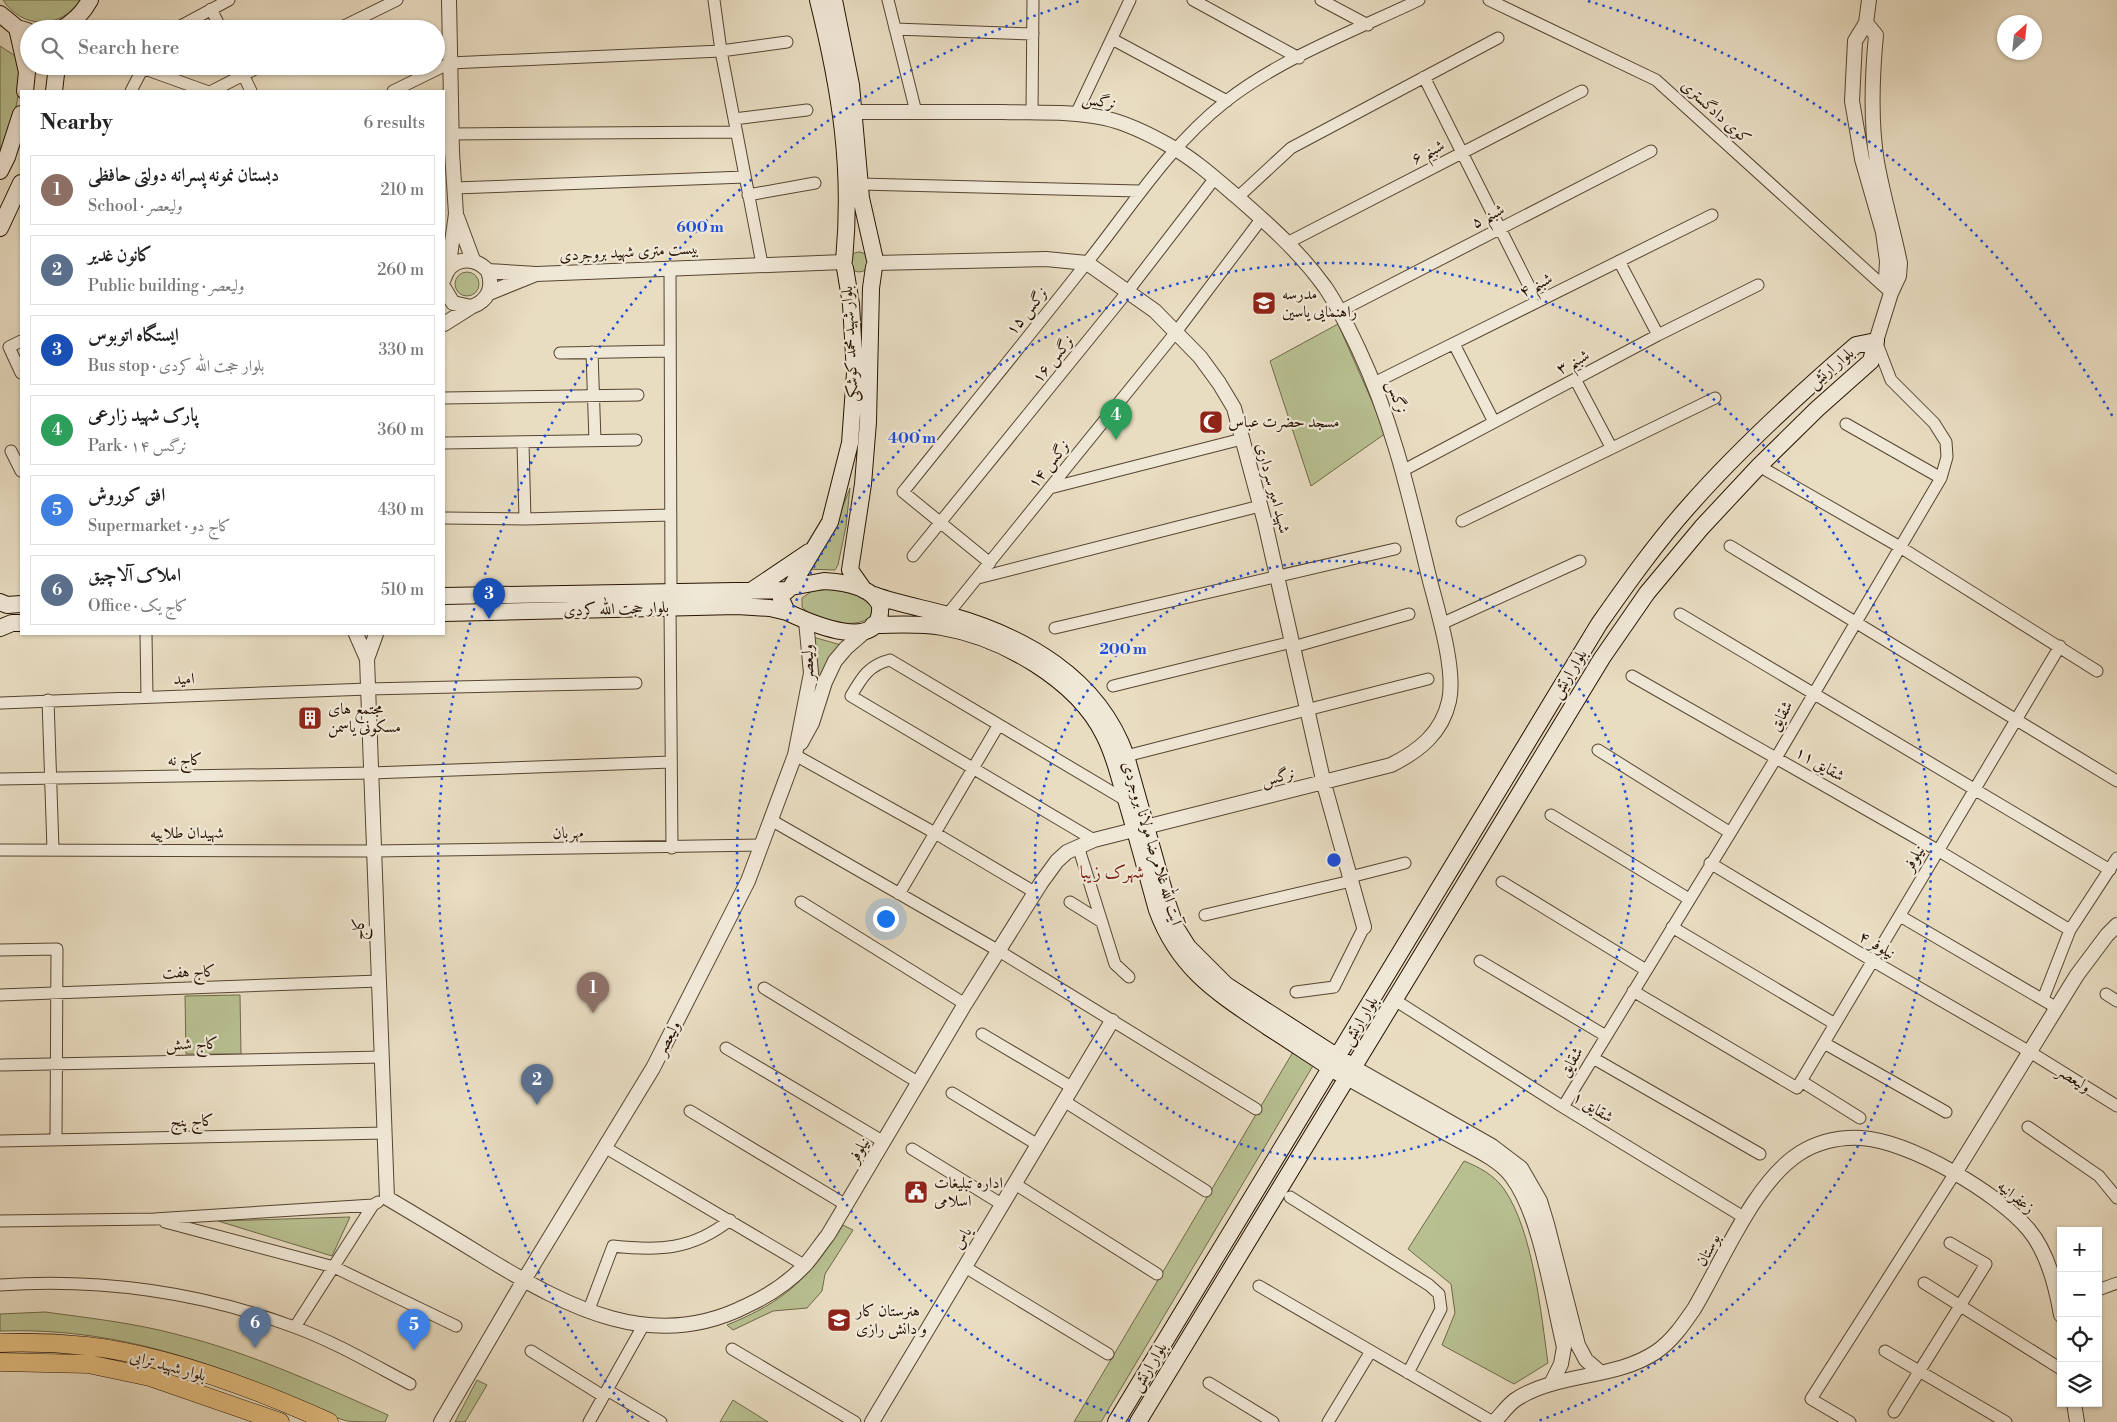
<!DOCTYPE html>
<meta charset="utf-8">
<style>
:root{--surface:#fff;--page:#f6f6f6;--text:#222;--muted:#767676;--line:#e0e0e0;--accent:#db2777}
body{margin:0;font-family:"Libre Bodoni",Amiri,serif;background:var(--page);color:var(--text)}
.controls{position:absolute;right:15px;bottom:15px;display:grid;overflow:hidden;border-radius:0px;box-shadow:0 1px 4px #0004}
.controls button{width:45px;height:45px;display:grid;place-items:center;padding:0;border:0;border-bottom:1px solid var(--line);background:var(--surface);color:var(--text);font:25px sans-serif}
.compass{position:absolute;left:1997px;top:15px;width:45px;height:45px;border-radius:50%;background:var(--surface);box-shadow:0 1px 4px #0004;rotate:27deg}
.you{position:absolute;left:885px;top:918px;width:18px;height:18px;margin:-12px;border:4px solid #fff;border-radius:50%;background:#1a73e8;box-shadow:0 0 0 8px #1a73e833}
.badge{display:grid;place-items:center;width:32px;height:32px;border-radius:50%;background:var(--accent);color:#fff;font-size:16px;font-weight:700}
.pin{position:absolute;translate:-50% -41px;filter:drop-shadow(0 1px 2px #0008)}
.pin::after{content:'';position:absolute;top:26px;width:18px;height:15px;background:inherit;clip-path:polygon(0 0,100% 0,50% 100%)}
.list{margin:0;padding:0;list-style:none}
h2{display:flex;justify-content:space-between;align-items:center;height:65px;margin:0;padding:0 20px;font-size:21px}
h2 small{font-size:16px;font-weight:400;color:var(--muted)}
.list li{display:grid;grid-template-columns:32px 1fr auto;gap:15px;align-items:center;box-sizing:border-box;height:70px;margin:0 10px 10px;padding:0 10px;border:1px solid var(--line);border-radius:0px}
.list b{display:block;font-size:19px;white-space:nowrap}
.list p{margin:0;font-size:16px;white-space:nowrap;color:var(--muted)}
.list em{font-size:16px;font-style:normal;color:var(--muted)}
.icon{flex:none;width:28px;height:28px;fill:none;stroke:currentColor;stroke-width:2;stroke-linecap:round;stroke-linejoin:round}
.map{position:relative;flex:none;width:2117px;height:1422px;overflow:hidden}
.search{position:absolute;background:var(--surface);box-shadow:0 1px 4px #0004;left:20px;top:20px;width:425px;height:55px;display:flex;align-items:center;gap:12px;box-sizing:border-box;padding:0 18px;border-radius:28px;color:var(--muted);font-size:19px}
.panel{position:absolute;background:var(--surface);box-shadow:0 1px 4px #0004;left:20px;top:90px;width:425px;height:545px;border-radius:0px}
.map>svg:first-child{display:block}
.green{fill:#b8c091;stroke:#6f6948}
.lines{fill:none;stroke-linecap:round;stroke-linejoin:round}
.minor-casing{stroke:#564430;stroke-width:13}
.tertiary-casing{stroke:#564430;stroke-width:16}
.secondary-casing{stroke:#261200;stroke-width:18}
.primary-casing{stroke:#261200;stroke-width:19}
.minor{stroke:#f0e8d7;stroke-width:11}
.tertiary{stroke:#f0e8d7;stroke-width:14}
.secondary{stroke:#f0e8d7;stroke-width:16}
.primary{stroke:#e4be80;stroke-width:18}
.ring{fill:none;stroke:#1d4ed8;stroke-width:2.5;stroke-dasharray:2.5 5}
.labels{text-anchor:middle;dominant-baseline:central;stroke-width:4.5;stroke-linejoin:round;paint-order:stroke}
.street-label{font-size:16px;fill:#261200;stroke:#f0e8d7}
.poi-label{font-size:16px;fill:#261200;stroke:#f0e8d7;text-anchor:start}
.neighbourhood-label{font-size:18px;fill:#7a1f14;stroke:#f0e8d7}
.centre{fill:#1d4ed8;stroke:#f0e8d7;stroke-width:2.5}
.ring-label{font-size:15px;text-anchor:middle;font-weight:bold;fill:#1d4ed8;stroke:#f0e8d7;stroke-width:4.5;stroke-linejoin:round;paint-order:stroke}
</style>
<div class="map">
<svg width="2117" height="1422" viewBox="0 0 2117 1422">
<rect width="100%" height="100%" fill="#e8dcc1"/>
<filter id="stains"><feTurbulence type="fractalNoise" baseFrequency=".004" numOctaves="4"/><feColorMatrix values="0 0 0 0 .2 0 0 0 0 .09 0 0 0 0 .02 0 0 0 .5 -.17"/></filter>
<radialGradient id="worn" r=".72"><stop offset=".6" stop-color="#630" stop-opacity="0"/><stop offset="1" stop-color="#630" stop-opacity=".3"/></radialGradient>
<!-- green -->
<path class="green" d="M3 0H80C61 30 22 29 3 0Z
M0 46 17 57C24 89 14 122 0 150Z
M849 262a10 10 0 1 1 20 0a10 10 0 1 1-20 0Z
M455 284a12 12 0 1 1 24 0a12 12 0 1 1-24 0Z
M1338 324 1386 433 1311 486 1270 361Z
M850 488 846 526 838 565 835 570 806 569 835 526Z
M830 589C847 592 861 594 872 606L871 616C857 631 814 621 802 607V598L812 591Z
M813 637 841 645 817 687 806 713 817 668Z
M240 995 241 1054H186L185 996Z
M1293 1052 1314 1064 1101 1422H1074Z
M1464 1161C1479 1167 1494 1175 1504 1189 1533 1231 1541 1313 1548 1363L1514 1384 1442 1345 1455 1313 1451 1284 1408 1249Z
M350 1217 332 1256 218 1221Z
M843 1225 853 1230 825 1274 822 1291 807 1308 773 1311 733 1330 727 1325C786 1301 809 1278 843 1225Z
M45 1312C89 1318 135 1323 179 1335 251 1353 320 1385 388 1415L385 1422C373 1422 358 1422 347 1421 313 1412 278 1390 245 1378 164 1347 87 1328 0 1331V1314Z
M477 1380 487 1385 465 1422H455Z
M733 1400 768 1422H720Z"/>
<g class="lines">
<!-- minor casing -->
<g class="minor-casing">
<path id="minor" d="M714 0 721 51 762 264
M888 0 916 112
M1193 0 1299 58
M1321 0 1368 25
M1489 0 1656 80 1891 293
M211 9 221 29
M175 29 229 0
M338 29 397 0
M895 29 1033 34
M1112 39 1227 101
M239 66 251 91
M142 68 206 91
M1424 77 1537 302
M131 91 144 66
M212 91 261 66
M393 91 450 63 721 51 787 42
M1032 113 1033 0
M1076 114 1130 0
M734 119 807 110
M451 134 736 132
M860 184 1139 191
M455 188 745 177
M748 195 815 183
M1237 198 1291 148 1498 38
M1289 242 1582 91
M1619 261 1658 335
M670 267 671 592
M1340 311 1651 151
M21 341 9 347 21 373
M1454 344 1494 422
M592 352 595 441
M560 353 669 351
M1575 379 1611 447
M1374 383 1712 215
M444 398 638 395
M1846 424 1941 478
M444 443 636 440
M523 443 525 519
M11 451 21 471
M1759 466 1900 547 2097 671
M1404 470 1658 335 1758 285
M1050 488 1242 439
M444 518 525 519 670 515
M1462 521 1715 398
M1730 546 2117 781
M913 556 1128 291 1215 178
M990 563 903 492C964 416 1025 341 1085 265 1130 209 1168 147 1225 102 1279 59 1356 30 1419 0
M978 578 1260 506
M670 607 672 848
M1680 614 2110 870
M947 615 1176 332 1262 218
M1441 624 1580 561
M1055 628 1395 549
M146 634 147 697
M1293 647 1409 614
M1632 676 1939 851 2070 930
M1113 686 1292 642
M48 700 53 849
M1 703 368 689 636 683
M1598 750 1729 832
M795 755 935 833 1036 893
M1126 756 1428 679
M0 779 371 773 671 762
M1551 815 1689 899
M771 820 999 951 1256 1109
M1094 840 851 696C862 677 869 665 890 660L1127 801
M1078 846 1115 964 1129 977
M0 850 374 851 762 845
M1710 863 1873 961 2030 1052 2117 1106
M1350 877 1405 863
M1502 882 1646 970
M899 894 998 726
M801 902 965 1004
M1070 902 1102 922
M1205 915 1351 881
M1900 916 2057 1008
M1672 927 1835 1024
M0 950 57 949 56 1139
M1480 961 1606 1036
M764 988 919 1083
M1633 991 1797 1088 2060 646
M1296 992 1334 987 1364 927
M2106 994 2117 1001
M0 995 379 981
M2043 999 2070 930 2117 858
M1401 1004 1563 1107 1745 1218
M982 1034 1073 1088
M1824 1043 1946 1112
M726 1048 884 1142
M1593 1058 1760 1154
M2 1065 382 1057
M1801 1081 1860 1118
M952 1093 1038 1145
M1064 1101 1206 1191
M1563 1107 1776 758 1941 478 1947 457 1946 442 1934 423 1891 380 1876 341
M690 1111 846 1205
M2028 1127 2099 1176 2117 1198
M0 1141 385 1133
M606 1148 804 1265
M912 1149 1003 1205
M1015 1184 1157 1274
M1290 1197 1429 1285 1439 1294 1441 1309 1408 1373
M0 1221 154 1219 373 1205
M165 1222 334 1267 456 1326
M965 1267 1108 1354
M1924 1283 2061 1369
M0 1285C99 1278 201 1292 294 1327 335 1342 372 1364 410 1384
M1259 1286 1493 1422
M2098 1290 2117 1283
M588 1312 613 1246C659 1251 692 1250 730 1220
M295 1327 373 1205 378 1202
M732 1349 855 1422
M531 1351 603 1396
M1885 1351 2006 1422
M1209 1383 1273 1422
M607 1390 661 1422
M1894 1412 1986 1264 1950 1243
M589 1422 643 1326
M1328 1422 1371 1351
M1850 1422 1811 1399 1955 1173"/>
</g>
<!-- tertiary casing -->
<g class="tertiary-casing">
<path id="tertiary" d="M1869 0 1866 23 1855 41 1852 101 1862 159 1883 232 1887 261 1886 278 1891 293
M1866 23 1876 35C1872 77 1870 120 1877 162 1883 196 1893 229 1900 263L1899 276 1891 293 1876 341
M457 217 473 260
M875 263 1046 259 1087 263 1155 311 1200 357 1219 383 1234 408 1265 523 1324 784 1364 927
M448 270 456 214 452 152 449 0
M488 271 536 274 489 293
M536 274 844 262
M444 279C450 257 474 255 488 271 494 288 488 301 471 307L453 303 444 288
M444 324 471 307
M356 634 367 659 376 634
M367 659 387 1198C421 1218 454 1238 488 1259 569 1308 653 1353 746 1306 768 1296 788 1283 805 1265 813 1256 820 1245 828 1235L965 1004 1041 883 1057 861 1067 852 1094 840 1391 765C1419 751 1442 733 1449 701 1456 670 1438 612 1430 581 1410 499 1394 424 1358 348 1348 327 1338 306 1325 287 1299 251 1268 224 1236 196 1216 179 1195 160 1172 147 1151 135 1128 123 1104 118 1071 111 1037 113 1003 112 954 112 904 112 854 112
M801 743 812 723 825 682 835 661 846 648 868 629
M1353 1067 1492 1146 1521 1168 1540 1201 1547 1224 1578 1345 1586 1360 1600 1372
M1347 1078C1381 1097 1415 1116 1449 1135 1470 1147 1498 1158 1512 1177 1541 1216 1552 1298 1564 1347L1561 1364 1551 1384
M1955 1173 2077 975 2107 935 2117 925
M2074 1403 2077 1422
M441 1422 524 1280 653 1068 748 881 795 755 811 673 806 621
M872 1422 1112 1021
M1494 1422C1501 1415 1507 1406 1515 1400 1557 1372 1614 1380 1656 1352 1672 1341 1683 1325 1694 1309 1722 1262 1754 1182 1800 1153 1818 1142 1840 1137 1861 1138 1910 1141 1998 1193 2029 1230 2048 1253 2056 1286 2061 1315"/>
</g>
<!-- secondary casing -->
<g class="secondary-casing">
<path id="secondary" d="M818 0C840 89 853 167 844 260
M834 0 851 85 861 198 875 260
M0 14 17 28 27 31
M17 28 27 72 25 91
M61 29C74 22 83 13 90 0
M54 91 57 66
M0 171 7 157 21 114
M0 228 21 183
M824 581C843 582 871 586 880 605 884 656 808 622 787 612L781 599 782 595 791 587Z
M791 587 830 522 850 443 855 373 851 304 845 268
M864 590 850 570 863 484 868 422 871 288 874 267
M751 591 809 552
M874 595C898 604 923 608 948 615 1024 636 1098 677 1126 756L1168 905 1176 928 1188 947 1226 985 1347 1063
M444 596 786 590
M0 602 7 605 21 604
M444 613 737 606 770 608 787 612
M873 625C896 625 919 623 942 627 1002 637 1077 680 1104 735 1114 754 1118 773 1124 793 1136 832 1146 871 1157 910 1179 970 1218 993 1268 1027 1292 1042 1315 1058 1339 1073
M0 628 12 623H21
M1116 1422 1599 624C1627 584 1656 543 1689 506 1740 448 1797 396 1856 345L1876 341 1871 361 1817 409 1759 466 1702 527 1647 593 1602 658 1138 1422"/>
</g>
<!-- primary casing -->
<g class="primary-casing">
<path id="primary" d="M0 1343C29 1342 58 1343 87 1346 165 1355 258 1390 329 1422
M0 1362 88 1364 150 1377 280 1422"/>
</g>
<!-- minor -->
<use href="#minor" class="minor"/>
<!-- tertiary -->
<use href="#tertiary" class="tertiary"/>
<!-- secondary -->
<use href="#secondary" class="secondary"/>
<!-- primary -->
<use href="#primary" class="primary"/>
</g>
<!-- distance rings -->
<g class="ring">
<circle cx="1334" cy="860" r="299"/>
<path d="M1130 1421A597 597 0 1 1 1538 1421"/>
<path d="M633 1418A896 896 0 0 1 1080 1M1588 1A896 896 0 0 1 2114 419"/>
</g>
<!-- icons -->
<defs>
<g id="school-square" transform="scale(1.25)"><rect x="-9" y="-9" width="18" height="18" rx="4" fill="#8f2418" stroke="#f0e8d7"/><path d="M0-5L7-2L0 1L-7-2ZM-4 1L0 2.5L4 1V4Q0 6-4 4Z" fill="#fff"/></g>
<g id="mosque-square" transform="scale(1.25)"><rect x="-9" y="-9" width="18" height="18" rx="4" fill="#8f2418" stroke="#f0e8d7"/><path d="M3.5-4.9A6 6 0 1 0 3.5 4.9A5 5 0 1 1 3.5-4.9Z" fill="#fff"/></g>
<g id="building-square" transform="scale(1.25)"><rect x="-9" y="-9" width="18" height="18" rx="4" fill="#8f2418" stroke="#f0e8d7"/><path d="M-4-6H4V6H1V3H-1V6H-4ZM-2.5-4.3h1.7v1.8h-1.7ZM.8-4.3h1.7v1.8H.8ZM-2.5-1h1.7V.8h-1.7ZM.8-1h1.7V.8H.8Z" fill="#fff"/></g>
<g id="civic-square" transform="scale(1.25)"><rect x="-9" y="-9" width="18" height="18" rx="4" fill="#8f2418" stroke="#f0e8d7"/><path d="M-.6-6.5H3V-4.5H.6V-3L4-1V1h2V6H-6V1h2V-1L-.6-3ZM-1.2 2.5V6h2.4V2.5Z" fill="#fff"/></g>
</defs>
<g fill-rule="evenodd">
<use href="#school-square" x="1264" y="303"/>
<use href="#mosque-square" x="1211" y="422"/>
<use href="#building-square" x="310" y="718"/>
<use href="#civic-square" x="916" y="1192"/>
<use href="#school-square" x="839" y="1320"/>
</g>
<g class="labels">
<!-- street labels -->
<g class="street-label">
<text transform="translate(1099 101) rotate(11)">نرگس</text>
<text transform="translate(1716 112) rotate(42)">کوی دادگستری</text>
<text transform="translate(1428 152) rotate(-27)">شبنم ۶</text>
<text transform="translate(1488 216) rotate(-27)">شبنم ۵</text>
<text transform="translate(629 252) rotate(-3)">بیست متری شهید بروجردی</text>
<text transform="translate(1536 285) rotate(-27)">شبنم ۴</text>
<text transform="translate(1027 311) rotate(-51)">نرگس ۱۵</text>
<text transform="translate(850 344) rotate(-93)">بلوار شهید محمد کوشکی</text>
<text transform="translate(1053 359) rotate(-51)">نرگس ۱۶</text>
<text transform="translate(1573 362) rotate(-28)">شبنم ۳</text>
<text transform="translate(1831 368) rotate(-40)">بلوار ارتش</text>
<text transform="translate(1397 397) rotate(71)">نرگس</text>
<text transform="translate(1049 464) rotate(-51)">نرگس ۱۴</text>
<text transform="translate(1273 488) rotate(75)">شهید امیر سرداری</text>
<text transform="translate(616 609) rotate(-2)">بلوار حجت الله کردی</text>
<text transform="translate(808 662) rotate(-90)">ولیعصر</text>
<text transform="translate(1569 674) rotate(-59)">بلوار ارتش</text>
<text transform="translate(184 679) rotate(-2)">امید</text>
<text transform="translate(1781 716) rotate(-61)">شقایق</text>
<text transform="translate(185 760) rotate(-1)">کاج نه</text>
<text transform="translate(1820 764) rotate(30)">شقایق ۱۱</text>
<text transform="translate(1278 777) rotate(-14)">نرگس</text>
<text x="187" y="833">شهیدان طلاییه</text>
<text transform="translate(568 833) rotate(-1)">مهربان</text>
<text transform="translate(1152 843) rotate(73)">آیت الله غلامرضا مولانا بروجردی</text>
<text transform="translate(1914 858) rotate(-59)">نیلوفر</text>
<text transform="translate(359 929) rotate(-92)">کاج</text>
<text transform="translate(1877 945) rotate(31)">نیلوفر ۴</text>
<text transform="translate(189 972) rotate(-2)">کاج هفت</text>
<text transform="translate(1360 1021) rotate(-59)">بلوار ارتش</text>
<text transform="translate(668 1038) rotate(-63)">ولیعصر</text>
<text transform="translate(192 1044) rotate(-1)">کاج شش</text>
<text transform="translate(1571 1062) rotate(-59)">شقایق</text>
<text transform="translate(2074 1079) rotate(32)">ولیعصر</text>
<text transform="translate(1593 1107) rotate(32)">شقایق ۱</text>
<text transform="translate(192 1121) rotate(-1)">کاج پنج</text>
<text transform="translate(859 1150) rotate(-59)">نیلوفر</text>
<text transform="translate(2016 1197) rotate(39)">زعفرانیه</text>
<text transform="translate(962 1238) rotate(-59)">یاس</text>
<text transform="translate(1708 1250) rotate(-62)">بوستان</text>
<text transform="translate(168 1366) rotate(15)">بلوار شهید ترابی</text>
<text transform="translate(1149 1367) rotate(-59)">بلوار ارتش</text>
</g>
<!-- poi labels -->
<g class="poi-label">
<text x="1282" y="294">مدرسه<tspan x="1282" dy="18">راهنمایی یاسین</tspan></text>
<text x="1228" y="422">مسجد حضرت عباس</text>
<text x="328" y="709">مجتمع های<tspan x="328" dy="18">مسکونی یاسمن</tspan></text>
<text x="934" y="1183">اداره تبلیغات<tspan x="934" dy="18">اسلامی</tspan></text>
<text x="856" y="1311">هنرستان کار<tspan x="856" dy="18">و دانش رازی</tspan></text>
</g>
<!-- neighbourhood labels -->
<g class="neighbourhood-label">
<text x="1112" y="872">شهرک زیبا</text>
</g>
</g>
<circle cx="1334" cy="860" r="8" class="centre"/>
<g class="ring-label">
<text x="700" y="232">600 m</text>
<text x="912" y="443">400 m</text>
<text x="1123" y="654">200 m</text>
</g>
<rect width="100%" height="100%" filter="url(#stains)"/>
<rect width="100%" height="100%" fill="url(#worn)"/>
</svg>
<div class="controls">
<button>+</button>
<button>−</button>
<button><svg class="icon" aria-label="locate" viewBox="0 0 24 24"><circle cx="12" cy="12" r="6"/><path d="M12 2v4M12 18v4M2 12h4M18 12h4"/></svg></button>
<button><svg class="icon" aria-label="layers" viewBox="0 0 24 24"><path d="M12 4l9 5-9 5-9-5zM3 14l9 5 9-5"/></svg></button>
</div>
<svg class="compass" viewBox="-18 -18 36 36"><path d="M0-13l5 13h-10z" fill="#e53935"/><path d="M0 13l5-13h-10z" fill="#767676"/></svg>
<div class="you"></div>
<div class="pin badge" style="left:593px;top:1013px;background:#8d6e63">1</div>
<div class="pin badge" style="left:537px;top:1105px;background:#5c6f8a">2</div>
<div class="pin badge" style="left:489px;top:619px;background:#1a4fb4">3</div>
<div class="pin badge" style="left:1116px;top:440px;background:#2e9e5b">4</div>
<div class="pin badge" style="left:414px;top:1350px;background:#3f7fe0">5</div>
<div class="pin badge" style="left:255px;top:1348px;background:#5c6f8a">6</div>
<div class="search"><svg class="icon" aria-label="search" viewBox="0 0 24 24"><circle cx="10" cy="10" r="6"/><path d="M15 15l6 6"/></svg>Search here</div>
<section class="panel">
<h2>Nearby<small>6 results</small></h2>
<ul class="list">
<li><span class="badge" style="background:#8d6e63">1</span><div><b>دبستان نمونه پسرانه دولتی حافظی</b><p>School · ولیعصر</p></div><em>210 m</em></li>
<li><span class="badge" style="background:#5c6f8a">2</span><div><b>کانون غدیر</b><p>Public building · ولیعصر</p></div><em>260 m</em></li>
<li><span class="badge" style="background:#1a4fb4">3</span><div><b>ایستگاه اتوبوس</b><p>Bus stop · بلوار حجت الله کردی</p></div><em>330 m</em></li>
<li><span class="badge" style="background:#2e9e5b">4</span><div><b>پارک شهید زارعی</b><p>Park · نرگس ۱۴</p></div><em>360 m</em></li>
<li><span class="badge" style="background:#3f7fe0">5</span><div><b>افق کوروش</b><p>Supermarket · کاج دو</p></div><em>430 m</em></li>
<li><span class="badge" style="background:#5c6f8a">6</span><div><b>املاک آلاچیق</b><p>Office · کاج یک</p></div><em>510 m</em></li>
</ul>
</section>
</div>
